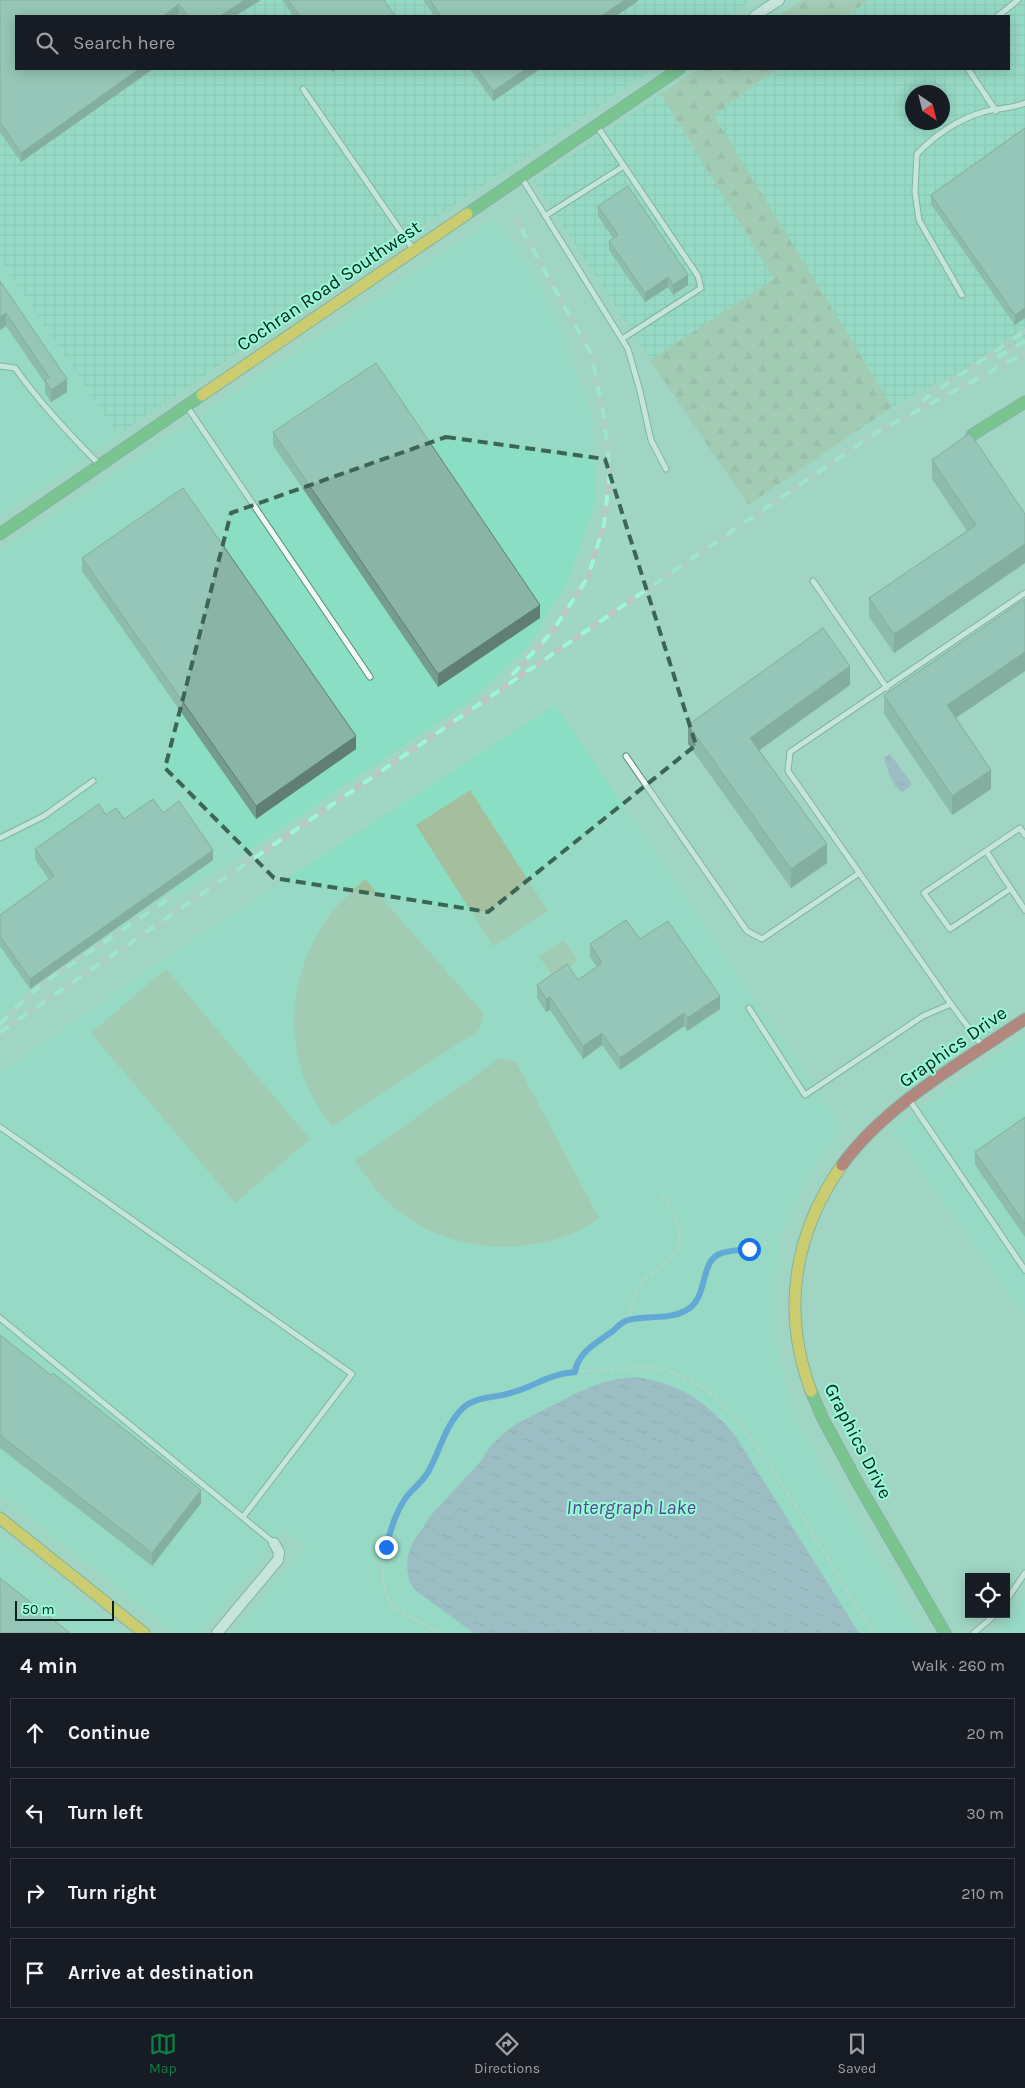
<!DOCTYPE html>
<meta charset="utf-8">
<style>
:root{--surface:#171b24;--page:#242831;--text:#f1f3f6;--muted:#9ea1a6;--line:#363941;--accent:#0b8043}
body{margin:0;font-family:Karla,sans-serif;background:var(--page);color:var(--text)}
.controls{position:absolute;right:15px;bottom:15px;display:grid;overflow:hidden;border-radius:0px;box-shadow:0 2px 12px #0003}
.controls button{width:45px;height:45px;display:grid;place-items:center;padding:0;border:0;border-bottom:1px solid var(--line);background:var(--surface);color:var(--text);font:25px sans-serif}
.compass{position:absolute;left:905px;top:85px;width:45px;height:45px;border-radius:50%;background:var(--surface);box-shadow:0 2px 12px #0003;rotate:145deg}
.scale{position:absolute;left:15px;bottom:12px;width:99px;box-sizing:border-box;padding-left:5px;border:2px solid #06261d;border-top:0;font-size:14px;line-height:18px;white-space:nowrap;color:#06261d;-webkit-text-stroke:4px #98f9d9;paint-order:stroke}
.stop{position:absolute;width:15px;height:15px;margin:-11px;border:4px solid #1a73e8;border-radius:50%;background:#fff}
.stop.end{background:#1a73e8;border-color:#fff;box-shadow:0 1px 5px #0008}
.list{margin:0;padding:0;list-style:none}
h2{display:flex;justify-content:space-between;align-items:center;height:65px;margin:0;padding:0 20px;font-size:21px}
h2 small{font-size:16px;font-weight:400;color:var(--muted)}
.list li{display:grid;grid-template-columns:32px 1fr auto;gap:15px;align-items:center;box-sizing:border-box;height:70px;margin:0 10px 10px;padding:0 10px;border:1px solid var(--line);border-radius:0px}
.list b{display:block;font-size:19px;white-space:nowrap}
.list em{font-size:16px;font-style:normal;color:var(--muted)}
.icon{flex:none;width:28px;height:28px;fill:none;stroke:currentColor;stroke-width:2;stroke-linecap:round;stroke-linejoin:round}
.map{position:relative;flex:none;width:1025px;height:1633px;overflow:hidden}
.search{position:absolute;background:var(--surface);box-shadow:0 2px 12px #0003;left:15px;right:15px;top:15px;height:55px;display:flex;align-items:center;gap:12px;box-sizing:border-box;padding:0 18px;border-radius:0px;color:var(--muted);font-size:19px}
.sheet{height:385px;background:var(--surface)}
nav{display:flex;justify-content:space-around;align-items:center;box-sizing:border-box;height:70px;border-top:1px solid var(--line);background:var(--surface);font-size:14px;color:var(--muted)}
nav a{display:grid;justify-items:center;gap:2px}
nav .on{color:var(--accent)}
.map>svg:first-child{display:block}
.built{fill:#89dec3}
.industrial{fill:url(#industrial-grid);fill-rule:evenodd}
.grass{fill:#a5bf9e}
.forest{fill:url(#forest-firs)}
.water{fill:url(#water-ripples)}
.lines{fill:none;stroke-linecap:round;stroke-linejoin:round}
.lane-casing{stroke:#5f887b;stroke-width:7}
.street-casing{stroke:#5f887b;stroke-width:12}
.fast-casing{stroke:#5f887b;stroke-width:13}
.slow-casing{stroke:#5f887b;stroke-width:13}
.jam-casing{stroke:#5f887b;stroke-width:13}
.path{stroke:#c0d2cc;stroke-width:2.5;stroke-dasharray:5 2.5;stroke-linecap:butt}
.lane{stroke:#f1f9f6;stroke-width:5}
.street{stroke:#f1f9f6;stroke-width:10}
.fast{stroke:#4caf50;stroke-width:11}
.slow{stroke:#ffc107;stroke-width:11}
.jam{stroke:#c62828;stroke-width:11}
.rail-casing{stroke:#b9c8c3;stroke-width:5.5}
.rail{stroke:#98f9d9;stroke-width:4;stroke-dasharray:11;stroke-linecap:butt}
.wall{fill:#769b8f}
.shaded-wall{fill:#607e74}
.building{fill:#89b4a6;stroke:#607e74}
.route{stroke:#1a73e8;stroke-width:6}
.marked{fill:none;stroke:#3c6457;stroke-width:4;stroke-dasharray:10 6;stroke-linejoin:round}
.labels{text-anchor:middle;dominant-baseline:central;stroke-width:4;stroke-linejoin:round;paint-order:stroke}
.street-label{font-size:19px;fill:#06261d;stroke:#98f9d9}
.water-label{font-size:20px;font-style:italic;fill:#56478d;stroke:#98f9d9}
</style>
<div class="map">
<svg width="1025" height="1633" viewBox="0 0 1025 1633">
<defs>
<pattern id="industrial-grid" width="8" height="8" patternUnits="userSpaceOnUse" patternTransform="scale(1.25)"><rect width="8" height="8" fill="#89dec3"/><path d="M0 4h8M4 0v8" fill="none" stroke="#75bea7"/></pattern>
<pattern id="forest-firs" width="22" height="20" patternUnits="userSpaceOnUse" patternTransform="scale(1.25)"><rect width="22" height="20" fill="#a5bf9e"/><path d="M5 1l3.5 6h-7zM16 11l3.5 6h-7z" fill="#8da488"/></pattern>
<pattern id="water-ripples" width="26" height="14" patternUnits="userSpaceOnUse" patternTransform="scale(1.25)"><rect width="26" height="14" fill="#97a1c3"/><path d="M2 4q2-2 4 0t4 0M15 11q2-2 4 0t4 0" fill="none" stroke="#79839e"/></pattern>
</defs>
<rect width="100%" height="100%" fill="#a0d6c4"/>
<!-- built -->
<path class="built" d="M495 218 530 268 561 331 592 416 596 501 567 582 529 645 471 700 0 1018V551Z
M0 259 118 435 0 516Z
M555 705 843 1128 810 1173 793 1208 780 1242 776 1278V1344L794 1416 920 1633H235L305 1547 286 1530 199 1633H175L0 1494V1072L175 951Z
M1025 1034V1316L892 1130Z
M0 1535 124 1633H0Z
M1025 1594V1633H997L1014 1612Z"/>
<!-- industrial -->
<path class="industrial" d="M0 0H753L729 16H16V69H653L118 435 0 259Z
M869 0H1025V342L933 385 892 407 713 116 776 69H1009V16H847ZM912 92H942V122H912Z
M661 94 774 280 650 360 534 181Z"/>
<!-- grass -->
<path class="grass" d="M470 790 548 911 493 946 416 825Z
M365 879 484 1014 479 1030 332 1126C322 1112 311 1097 305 1080 284 1026 295 964 328 917 338 903 353 891 365 879Z
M564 940 578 961 554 978 539 956Z
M166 969 310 1139 235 1203 91 1033Z
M500 1058 516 1062 599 1218C590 1224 580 1231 569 1235 508 1257 440 1248 391 1205 377 1193 366 1176 355 1161Z"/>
<!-- forest -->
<path class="forest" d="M803 0H869L847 16H778Z
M699 69H776L714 116 892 407 748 505 650 360 774 279 661 94Z"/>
<!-- water -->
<path class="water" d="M890 754 910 781 911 786 902 792C891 785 888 770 884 758Z
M634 1377C680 1383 704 1400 734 1434L859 1633H474L416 1591 409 1581 407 1568 408 1555 413 1542 432 1514 481 1461 491 1445 503 1434 516 1424 577 1393 598 1384 618 1379Z"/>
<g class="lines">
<!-- lane casing -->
<g class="lane-casing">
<path id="lane" d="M998 16 1018 0
M968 69 996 111
M303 89 413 249
M597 126 698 276 701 288 622 339
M523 180 628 349 640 391 651 440 666 469
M545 216 624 166
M962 295 919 220 915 192 917 154C935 135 957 120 983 112 998 108 1011 109 1025 103
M0 366 15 368C40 403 68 433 98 463
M188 408 370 677
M813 581 887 688
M626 756 747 931 762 939 858 874
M0 838 44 816 93 781
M986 851 1025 910
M1010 889 950 929 924 893 1020 828 1025 835
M951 1004 788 771 790 752 1025 593
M749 1008 805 1095 923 1016 951 1004 983 1047
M910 1101 1025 1270
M0 1127 352 1374 243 1517
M0 1318 274 1543
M1006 1601 1025 1573
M974 1633 996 1614"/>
</g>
<!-- street casing -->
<g class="street-casing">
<path id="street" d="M755 16 779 0
M217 1633 278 1560 279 1552 274 1543"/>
</g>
<!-- fast casing -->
<g class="fast-casing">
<path id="fast" d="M467 214 679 69
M972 435 1025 402
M0 534 202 395
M811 1391 823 1419 860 1487 945 1633"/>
</g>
<!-- slow casing -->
<g class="slow-casing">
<path id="slow" d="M202 395 467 214
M811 1391C781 1311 794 1233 842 1165
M0 1518 144 1633"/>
</g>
<!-- jam casing -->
<g class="jam-casing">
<path id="jam" d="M842 1165C886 1104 964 1061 1025 1019"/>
</g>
<!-- path -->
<path class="path" d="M627 1320C663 1316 693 1323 704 1281 706 1273 707 1262 715 1257 727 1248 746 1251 759 1246 770 1243 780 1235 789 1229
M575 1372C578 1347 609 1337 625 1322 634 1313 632 1293 641 1283 648 1275 659 1269 668 1261 690 1239 678 1218 662 1197
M438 1633C423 1620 399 1617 388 1599 374 1576 392 1519 406 1498 412 1489 422 1482 428 1472 441 1452 445 1421 465 1407 480 1396 496 1398 512 1393 529 1387 544 1378 561 1373L646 1367 667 1370 699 1385 718 1399 747 1433 772 1467 873 1633"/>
<!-- lane -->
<use href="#lane" class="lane"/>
<!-- street -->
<use href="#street" class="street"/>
<!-- fast -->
<use href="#fast" class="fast"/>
<!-- slow -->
<use href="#slow" class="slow"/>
<!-- jam -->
<use href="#jam" class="jam"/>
<!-- rail casing -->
<g class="rail-casing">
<path id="rail" d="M997 357 1025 341
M922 401 1025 331
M512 675 552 632 588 577 604 524 610 472 603 411 591 354 516 219
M0 1024 30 994 51 978 171 897
M0 1032 877 432 1025 353"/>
</g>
<!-- rail -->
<use href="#rail" class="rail"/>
</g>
<!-- wall -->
<path class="wall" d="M0 0H261L235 16H181L179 14 176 16H16V69H153L21 162 0 132Z
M282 0H384L395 16H293Z
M423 0H639L616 16H434Z
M470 69H540L493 101Z
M1025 128 1015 325 931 204V195Z
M598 206 688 285 673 295 668 287 645 302 609 250V241L613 238 598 216Z
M0 281 67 392 51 402 45 393V383L6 326Z
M273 432 540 618 438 687 273 445Z
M932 460 1025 514V563L894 653 869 617V598L967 531 932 479Z
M82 558 356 749 256 819 82 571Z
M1025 599V671L955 718 991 789 952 815 884 714V695Z
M850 685 759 750 827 863 791 888 688 744V725Z
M163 813 213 860 30 989 0 946V915L49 880 35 859V849L106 815 124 819Z
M640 939 720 1009 687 1031 684 1026 620 1070 602 1045 583 1059 550 1010 546 1012 537 998V985L578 980 597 967 590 957V944Z
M1025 1117V1237L975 1165V1152Z
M0 1335 201 1503 152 1566 0 1448Z"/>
<!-- shaded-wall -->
<path class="shaded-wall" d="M245 0H261L235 16H220Z
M625 0H639L616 16H601Z
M179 4V14L176 16H163Z
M139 69H153L21 162V153Z
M332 69H337L332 72Z
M526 69H540L493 101V91Z
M688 275V285L673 295V285Z
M668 277V287L645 302V293Z
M1025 308V318L1015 325V315Z
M6 313V326L0 330V317Z
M67 379V392L51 402V390Z
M1025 544V563L894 653V634Z
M540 605V618L438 687V674Z
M1025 652V671L947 724V705Z
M850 666V685L750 757V738Z
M356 736V749L256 819V806Z
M991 770V789L952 815V796Z
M827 844V863L791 888V869Z
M213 850V860L30 989V979Z
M720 996V1009L687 1031V1018Z
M550 997V1010L546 1012V999Z
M684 1013V1026L620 1070V1058Z
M602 1033V1045L583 1059V1046Z
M201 1490V1503L152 1566V1553Z"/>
<!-- building -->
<path class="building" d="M0 0H245L220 16H188L179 4 163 16H16V69H139L21 153 0 122Z
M288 0H384L395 16H300Z
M430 0H625L601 16H441Z
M477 69H526L493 91Z
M1025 128V308L1015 315 931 195Z
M628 186 688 275 673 285 668 277 645 293 609 241 618 235 598 206Z
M0 281 67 379 51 390 45 380 49 377 6 313 0 317Z
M376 363 540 605 438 674 273 432Z
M970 433 1025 514V544L894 634 869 598 976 525 932 460Z
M183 488 356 736 256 806 82 558Z
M1025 599V652L947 705 991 770 952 796 884 695Z
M823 628 850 666 750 738 827 844 791 869 688 725Z
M153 799 163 813 179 801 213 850 30 979 0 936V915L54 876 35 849 99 804 106 815 116 808 124 819Z
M626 920 640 939 668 921 720 996 687 1018 684 1013 620 1058 602 1033 583 1046 550 997 546 999 537 985 567 964 578 980 602 963 590 944Z
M1025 1117V1224L975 1152Z
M0 1335 51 1375 53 1373 201 1490 152 1553 0 1435Z
M0 1578 70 1633H0Z"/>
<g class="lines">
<!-- route -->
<path class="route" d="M386 1547C391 1529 396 1510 408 1495 415 1487 423 1481 428 1472 440 1451 445 1425 463 1408 476 1396 495 1398 510 1393 535 1387 547 1374 575 1372 578 1352 598 1342 613 1331 617 1327 623 1321 628 1320 647 1315 668 1320 685 1311 710 1299 698 1260 722 1253 731 1250 741 1250 749 1249"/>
</g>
<!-- marked area -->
<path d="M0 0H1025V1633H0ZM446 437 605 459 696 745 488 912 274 878 165 768 231 513Z" fill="#a0d6c4" fill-opacity=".55" fill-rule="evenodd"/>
<path class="marked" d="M446 437 605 459 696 745 488 912 274 878 165 768 231 513Z"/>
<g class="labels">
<!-- street labels -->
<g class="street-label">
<text transform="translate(329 286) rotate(-34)">Cochran Road Southwest</text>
<text transform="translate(953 1047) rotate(-35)">Graphics Drive</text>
<text transform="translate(858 1441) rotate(63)">Graphics Drive</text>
</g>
<!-- water labels -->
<g class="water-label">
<text x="631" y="1507">Intergraph Lake</text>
</g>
</g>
</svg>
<div class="controls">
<button><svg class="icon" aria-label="locate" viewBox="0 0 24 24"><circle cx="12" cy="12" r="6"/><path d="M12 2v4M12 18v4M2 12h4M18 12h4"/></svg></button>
</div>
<svg class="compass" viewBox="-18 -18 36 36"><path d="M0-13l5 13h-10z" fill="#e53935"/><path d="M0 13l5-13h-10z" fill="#9ea1a6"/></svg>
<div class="scale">50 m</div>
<div class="stop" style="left:749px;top:1249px"></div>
<div class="stop end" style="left:386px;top:1547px"></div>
<div class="search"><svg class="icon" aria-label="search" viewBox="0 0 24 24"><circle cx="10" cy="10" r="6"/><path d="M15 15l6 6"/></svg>Search here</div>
</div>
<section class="sheet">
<h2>4 min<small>Walk · 260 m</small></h2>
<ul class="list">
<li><svg class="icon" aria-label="ahead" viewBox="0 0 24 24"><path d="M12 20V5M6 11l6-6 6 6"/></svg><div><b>Continue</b></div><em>20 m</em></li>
<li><svg class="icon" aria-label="left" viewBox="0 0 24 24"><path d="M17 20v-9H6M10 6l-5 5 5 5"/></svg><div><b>Turn left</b></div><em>30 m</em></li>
<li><svg class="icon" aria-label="right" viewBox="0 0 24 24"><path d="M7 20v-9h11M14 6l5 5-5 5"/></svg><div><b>Turn right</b></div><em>210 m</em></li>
<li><svg class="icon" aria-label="arrive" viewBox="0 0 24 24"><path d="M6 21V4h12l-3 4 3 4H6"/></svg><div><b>Arrive at destination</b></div></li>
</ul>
</section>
<nav>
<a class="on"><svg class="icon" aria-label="map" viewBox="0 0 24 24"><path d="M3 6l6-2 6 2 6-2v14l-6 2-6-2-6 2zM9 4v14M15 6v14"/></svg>Map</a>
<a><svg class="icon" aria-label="directions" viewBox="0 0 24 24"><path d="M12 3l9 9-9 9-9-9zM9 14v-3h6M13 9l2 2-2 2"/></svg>Directions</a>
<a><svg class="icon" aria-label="saved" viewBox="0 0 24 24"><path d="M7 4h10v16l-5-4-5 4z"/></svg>Saved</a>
</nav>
